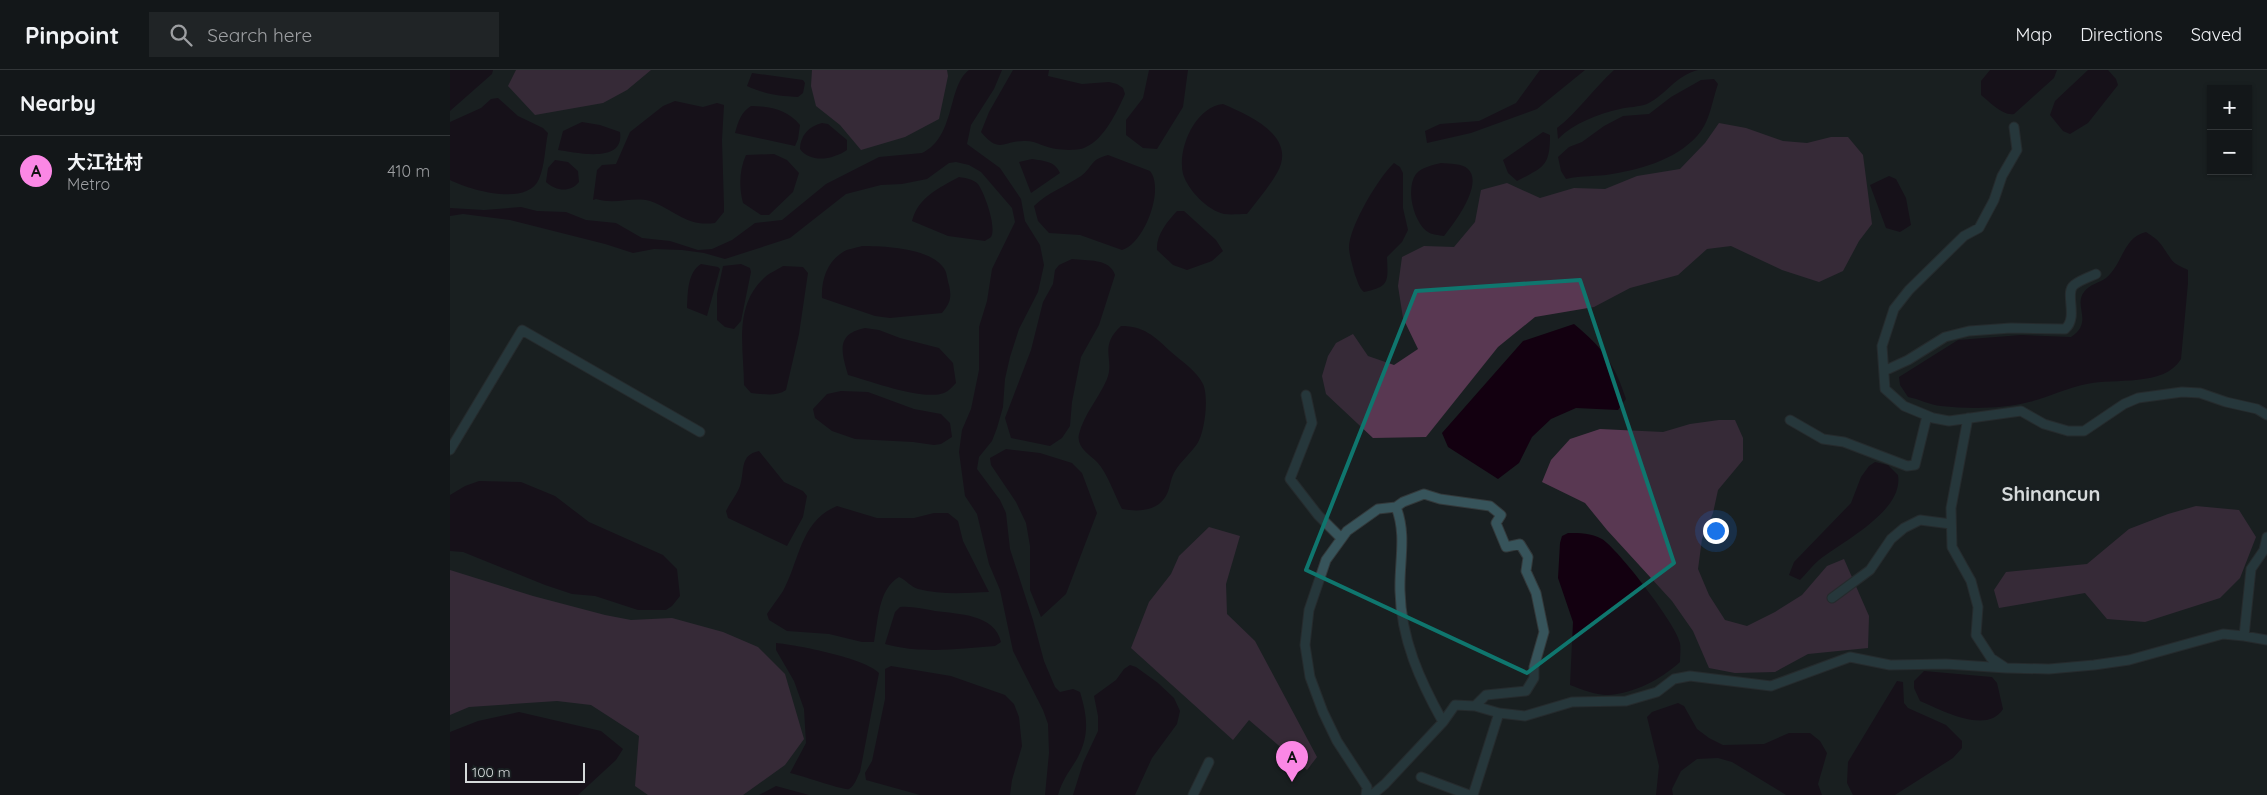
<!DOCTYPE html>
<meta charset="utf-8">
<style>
:root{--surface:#131719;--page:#202426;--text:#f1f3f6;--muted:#9d9fa2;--line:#323638;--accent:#fb87e5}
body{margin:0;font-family:Quicksand,"Noto Sans SC",sans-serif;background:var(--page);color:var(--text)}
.controls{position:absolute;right:15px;top:15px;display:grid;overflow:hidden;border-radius:0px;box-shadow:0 1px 4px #0004}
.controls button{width:45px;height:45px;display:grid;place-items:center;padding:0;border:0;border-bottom:1px solid var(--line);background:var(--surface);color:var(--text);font:25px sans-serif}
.scale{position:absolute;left:15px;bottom:12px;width:120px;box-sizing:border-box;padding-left:5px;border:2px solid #d5d9da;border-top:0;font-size:14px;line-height:18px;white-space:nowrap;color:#d5d9da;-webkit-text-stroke:4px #191f21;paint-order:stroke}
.you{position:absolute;left:1265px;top:460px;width:18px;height:18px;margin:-12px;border:4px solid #fff;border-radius:50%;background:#1a73e8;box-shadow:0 0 0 8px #1a73e833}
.badge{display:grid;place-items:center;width:32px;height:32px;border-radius:50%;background:var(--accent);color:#111;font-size:16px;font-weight:700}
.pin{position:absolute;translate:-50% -41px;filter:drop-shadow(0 1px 2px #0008)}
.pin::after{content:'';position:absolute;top:26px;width:18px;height:15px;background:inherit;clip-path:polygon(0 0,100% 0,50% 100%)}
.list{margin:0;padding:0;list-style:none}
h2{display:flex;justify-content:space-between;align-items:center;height:65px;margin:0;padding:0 20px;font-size:21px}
h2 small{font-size:16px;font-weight:400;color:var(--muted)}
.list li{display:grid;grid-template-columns:32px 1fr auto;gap:15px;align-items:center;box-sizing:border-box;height:70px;padding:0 20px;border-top:1px solid var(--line)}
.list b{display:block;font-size:19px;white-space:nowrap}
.list p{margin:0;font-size:16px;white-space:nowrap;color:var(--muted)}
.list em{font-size:16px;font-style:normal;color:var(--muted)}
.icon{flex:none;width:28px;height:28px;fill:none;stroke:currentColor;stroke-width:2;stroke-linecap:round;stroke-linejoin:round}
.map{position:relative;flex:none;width:1817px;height:725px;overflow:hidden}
header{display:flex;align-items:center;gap:30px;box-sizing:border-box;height:70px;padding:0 25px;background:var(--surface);border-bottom:1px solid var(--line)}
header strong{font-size:24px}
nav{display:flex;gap:28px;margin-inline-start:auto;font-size:18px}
.search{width:350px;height:45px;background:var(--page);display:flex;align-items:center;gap:12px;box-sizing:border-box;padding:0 18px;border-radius:0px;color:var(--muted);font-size:19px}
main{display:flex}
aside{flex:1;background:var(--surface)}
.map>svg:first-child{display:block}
.green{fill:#593852}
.water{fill:#130010}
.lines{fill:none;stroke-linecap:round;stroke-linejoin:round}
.minor-casing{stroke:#33393b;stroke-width:11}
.minor{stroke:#37545b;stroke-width:9}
.marked{fill:none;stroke:#0f766e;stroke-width:4;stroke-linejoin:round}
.labels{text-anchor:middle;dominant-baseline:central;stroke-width:4;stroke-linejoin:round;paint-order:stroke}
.quarter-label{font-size:20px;font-weight:bold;fill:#d5d9da;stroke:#191f21}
</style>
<header>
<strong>Pinpoint</strong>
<div class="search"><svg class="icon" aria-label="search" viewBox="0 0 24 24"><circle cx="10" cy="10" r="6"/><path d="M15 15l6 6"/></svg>Search here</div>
<nav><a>Map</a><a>Directions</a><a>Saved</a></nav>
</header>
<main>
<aside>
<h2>Nearby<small></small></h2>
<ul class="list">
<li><span class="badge">A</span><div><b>大江社村</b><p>Metro</p></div><em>410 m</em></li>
</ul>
</aside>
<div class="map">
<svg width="1817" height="725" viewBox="0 0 1817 725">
<rect width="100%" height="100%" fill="#191f21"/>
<!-- green -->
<path class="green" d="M66 0H201L177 20 153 33 85 45 58 16Z
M362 0H497L498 6 489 49 455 67 411 80 390 55 366 36 361 16Z
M1269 53 1296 58 1333 71 1357 73 1381 67H1398L1413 85 1422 154 1409 171 1393 201 1369 212 1332 200 1281 176 1257 179 1228 205 1180 218 1144 237 1085 247 1048 277 976 367 923 368 876 324 872 306 878 286 886 273 903 264 918 286 944 295 968 279 953 248 948 216 952 187 974 176 1004 177 1025 152 1031 120 1057 113 1090 128 1124 118 1155 119 1187 106 1230 99 1255 73Z
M1269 350H1285L1293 368V390L1268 420 1263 443 1252 469 1248 499 1259 525 1275 550 1297 556 1325 542 1352 525 1377 496 1394 489 1419 546 1418 578 1358 584 1325 602 1285 603 1259 598 1243 561 1222 531 1157 460 1135 433 1092 412 1101 390 1120 369 1150 359 1213 362 1240 354Z
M1746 436 1789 440 1806 467 1790 508 1770 528 1695 552 1657 549 1635 523 1549 538 1544 520 1556 502 1637 494 1679 459 1718 444Z
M759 457 790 466 776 514 777 544 805 571 867 687 857 700 799 650 783 670 681 578 699 532 721 504 729 486Z
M0 500 83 526 155 545 181 550 222 548 273 562 308 577 335 604 354 669 335 695 293 725H198L185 716 189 666 141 635 107 631 19 637 0 645Z"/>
<!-- water -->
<path class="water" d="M0 0H43L42 4 0 41Z
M519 0H552L544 19 521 55 517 74 550 98 571 129 575 151 590 175 594 195 588 222 569 259 560 287 555 309 553 337 547 358 542 371 529 387 527 399 550 430 556 443 560 479 583 550 594 591 605 617 610 622 623 619 630 622C637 645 640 664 628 687 620 701 613 708 608 725H595L599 683 598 654 593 640 563 581 550 520 539 494 527 444 515 426 509 382 512 360 521 339 529 300V257L537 231 542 199 565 152 562 138 531 102 519 95 506 92 499 93 477 109 452 114 431 115 396 124 340 168 275 189 254 183 232 180 204 179 183 183 155 174 60 150 13 144 0 146V138L34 140 71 137 87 141 116 142 136 150 166 153 192 168 220 171 248 180 262 179 282 170 305 153 332 150 376 114 429 87 472 83C506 67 497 16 519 0Z
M563 0H599L598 6 632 14 659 12 667 14 673 18 675 24C667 42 654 69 636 77 629 81 614 80 606 79 596 78 586 71 576 71 553 70 550 85 531 62L539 42Z
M699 0H738L733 37 707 79 693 78 676 65V50L693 28Z
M1090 0H1135L1087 39 1021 63 977 73 975 61 990 54 1029 51 1066 33Z
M1164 0H1248C1225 6 1217 24 1197 34 1189 37 1178 37 1170 39 1148 44 1124 53 1108 69L1107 58C1128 42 1144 18 1164 0Z
M1540 0H1607L1604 8 1564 44C1552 46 1540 32 1531 25V11Z
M1638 0H1658L1666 9 1668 15 1638 53 1620 64 1613 61 1600 45 1605 31Z
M302 3 353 10 355 13 353 23 348 27C329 26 314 24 297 16Z
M1264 9 1268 14C1263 28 1260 49 1251 61 1231 88 1193 99 1162 104 1146 107 1132 105 1116 109L1111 101 1108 87 1119 77 1132 72 1154 56 1173 46 1199 44 1221 27 1251 10Z
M48 28 68 46 93 58 98 63C95 77 95 95 89 109 77 137 20 120 0 110V52L31 38 41 29Z
M225 31 253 37 267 33 274 35 272 70 274 136V142L265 153C236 157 225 140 200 131 183 126 166 135 146 129L143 130 147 100 152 95 166 94 180 62 213 36Z
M773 34C800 46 848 66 827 103 819 117 807 131 797 144 790 144 781 145 774 144 757 140 738 120 733 104 727 79 745 37 773 34Z
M301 36C320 36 338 40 350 55L348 69 345 76 285 63C288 52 291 42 301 36Z
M132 52 150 55 170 62C175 95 124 82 108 80L113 61Z
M372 53 378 54 397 70V80C384 89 361 94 350 79 350 66 359 56 372 53Z
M1093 62 1100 65C1100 96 1094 97 1067 111L1058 103 1053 90Z
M324 84 337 90 349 103 343 122 319 145H311L293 133C289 118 289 100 296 85Z
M658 85 700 101C715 119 694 174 672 180L630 165 599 163 588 151 584 136C598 122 615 117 631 106 644 96 639 90 658 85Z
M582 89C594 91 605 91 610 103L581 123 569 92Z
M105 90 118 92 128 101 129 112C120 123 106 121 96 112L98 98Z
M944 93 950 97 953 103V138L958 160 952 172 937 187C938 211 940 217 914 222 909 218 908 212 905 205 903 197 900 188 899 179 898 158 929 107 944 93Z
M991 93C1000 94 1012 93 1018 99 1034 114 1004 154 994 166 989 165 982 165 978 162 964 153 955 119 966 104 972 97 983 95 991 93Z
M1439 106 1446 109 1456 128 1461 155 1450 162 1436 158 1420 115Z
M509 107C515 108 523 109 528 114 534 122 547 157 541 167 540 168 536 170 535 171L498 166 462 151C468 127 489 118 509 107Z
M727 141H734L766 170 773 181 762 191 737 200 723 195 707 180C706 165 717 152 727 141Z
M1696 162C1712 172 1711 175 1721 189 1724 194 1732 197 1738 200V213L1731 289C1715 317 1664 308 1637 314 1617 318 1599 327 1579 332 1552 339 1519 339 1491 336 1480 335 1469 329 1458 327L1450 315 1449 307 1508 270 1571 265 1621 267C1644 252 1623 236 1634 222 1640 214 1649 213 1656 208 1673 194 1673 167 1696 162Z
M412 176C434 176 479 178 493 197 497 201 497 209 499 215 502 228 500 233 492 243L440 248 425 246 372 228C371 210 377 192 393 182 397 179 406 178 412 176Z
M622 189C637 191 660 188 665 205L649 255 631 287 622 332 620 356 612 368 600 376 561 368 555 348 581 280 593 232 603 214 605 200 609 195Z
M251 194 268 197 270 199 257 246 237 238C238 223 237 203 251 194Z
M291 194 300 198 301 202 291 251 284 259 275 257 267 250V224L273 196Z
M333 196 353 197 358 203 349 264 336 320C326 327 313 324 301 323L294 315C294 279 283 237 314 208 319 203 327 200 333 196Z
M1124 254C1152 277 1165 294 1176 329L1168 340 1126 338 1101 349 1082 367 1069 393 1048 409 998 377 992 363 1073 271Z
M671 256C694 256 704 266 720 281 730 290 747 301 753 314 759 327 755 362 747 374 741 383 731 391 725 401 718 413 722 423 709 434 698 442 684 441 672 439 664 424 658 404 647 392 639 384 626 377 629 364 634 344 649 328 657 309 665 289 648 277 671 256Z
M415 258 429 260 450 268 489 278 503 293 506 313C502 317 499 321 494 323 473 331 420 311 398 305 391 281 386 264 415 258Z
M391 321 418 322 464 339 491 344 500 353 502 367 491 374 484 375 463 372 405 369 382 361 365 348 363 339 377 324Z
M556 379 590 383 622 393 632 403 647 443 616 524 591 547 580 520V476L576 453 566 432 541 395 540 388Z
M309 381 334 412 353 421 357 426 353 447 337 476 278 448 276 441C280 433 287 424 290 416 295 401 289 385 309 381Z
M1425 392 1438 395 1448 405C1454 441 1393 471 1369 490 1362 496 1356 504 1350 510L1339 505 1344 492 1401 433 1411 407 1419 396Z
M29 411 71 412 105 426 139 452 213 485 227 499 230 526 222 536 216 540H188L145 526 122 524 95 515 13 482 0 481V425L15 416Z
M387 436 427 448H464L484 443H498L508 451 513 471 539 522C516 523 491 525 468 519 461 517 456 510 449 507 428 519 428 552 424 572H412L379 564 337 561 319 550 317 544C322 536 328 529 333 521 350 490 350 451 387 436Z
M1118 463C1130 463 1141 463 1152 469 1167 478 1227 555 1230 573 1231 579 1230 586 1230 592 1211 609 1184 624 1157 625 1146 625 1130 619 1120 615L1123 552 1108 508 1110 473 1112 466Z
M450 537C462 536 474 539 485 541 508 544 545 544 551 572L545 576C509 579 470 584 435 574L445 542Z
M326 573C347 575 415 588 429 603L410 702C407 707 405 716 399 719 395 721 350 705 340 703L356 673 354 639 344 611 326 580Z
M680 595 686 597 708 613 724 628 730 641 727 654 702 688 685 725H623L633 693 648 661V646L644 626 666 610 674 599Z
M441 596 501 606 555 625 564 634 569 647 572 676 562 710 560 725H470L416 710 415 703 422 691 435 629V599Z
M1474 601 1542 607 1547 613 1553 639C1537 665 1491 640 1470 631L1464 618V611Z
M1447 611 1453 612 1454 633 1458 638 1496 655 1512 671V678L1503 688 1445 725H1403L1397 713 1398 692Z
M1228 633 1234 636 1247 659 1259 668 1273 675 1314 674 1339 663H1360L1370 671 1377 683 1368 714 1372 725H1336L1282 692 1268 688 1247 689 1231 701 1222 719 1223 725H1206L1209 696 1197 647 1202 642Z
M69 642 151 661 173 679 166 690 128 725H0V662L28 651Z
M326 716 359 725H309Z"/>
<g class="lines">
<!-- minor casing -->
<g class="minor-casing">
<path id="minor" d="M1564 57 1567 80 1552 106 1544 130 1529 158 1514 166 1459 220 1444 239 1432 276 1435 319 1454 336 1483 348 1499 351 1571 341 1594 354 1618 361H1634L1674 334 1688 328 1732 322 1750 323 1776 332 1807 339 1817 345
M1434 301 1458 290 1495 267 1519 261 1561 258 1615 259C1629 247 1614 223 1624 215 1630 210 1639 207 1646 204
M856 325 862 353 840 409 868 445 891 468
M1518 348 1501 438 1502 477 1521 511 1528 537 1526 565 1541 588 1556 598 1599 599 1644 595 1679 590 1773 564 1794 566
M1340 350 1373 369 1394 372 1457 396 1465 395 1477 346
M0 380 72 260 250 362
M946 437 953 432 974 424 990 429 1040 436 1051 445 1046 453 1056 477 1070 474 1078 487 1076 501 1086 523 1094 562 1084 597V608L1076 621 1036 625 1025 636
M1817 467 1814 480 1801 499 1794 566 1817 570
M1382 528 1420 500 1441 469 1454 458 1470 450 1501 454
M993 652 1005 635 1025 636 1049 643 1075 646 1122 632 1176 631 1207 622 1224 609 1240 606 1321 616 1400 587 1440 595 1496 594 1556 598
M971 707 1019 725
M743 725 759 692
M916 725 917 717 887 671 873 642 860 607 855 575 859 540 876 490 897 461 928 439 946 437C957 465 949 492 950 521 951 569 970 611 993 652L935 714 922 725
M1023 725 1049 643"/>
</g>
<!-- minor -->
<use href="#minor" class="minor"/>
</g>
<!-- marked area -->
<path d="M0 0H1817V725H0ZM1130 210 1224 493 1077 603 856 500 966 221Z" fill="#191f21" fill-opacity=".55" fill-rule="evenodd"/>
<path class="marked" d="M1130 210 1224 493 1077 603 856 500 966 221Z"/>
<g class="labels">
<!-- quarter labels -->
<g class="quarter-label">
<text x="1601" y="423">Shinancun</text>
</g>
</g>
</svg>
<div class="controls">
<button>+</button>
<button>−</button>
</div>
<div class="scale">100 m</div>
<div class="you"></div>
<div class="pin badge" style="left:842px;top:712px">A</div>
</div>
</main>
